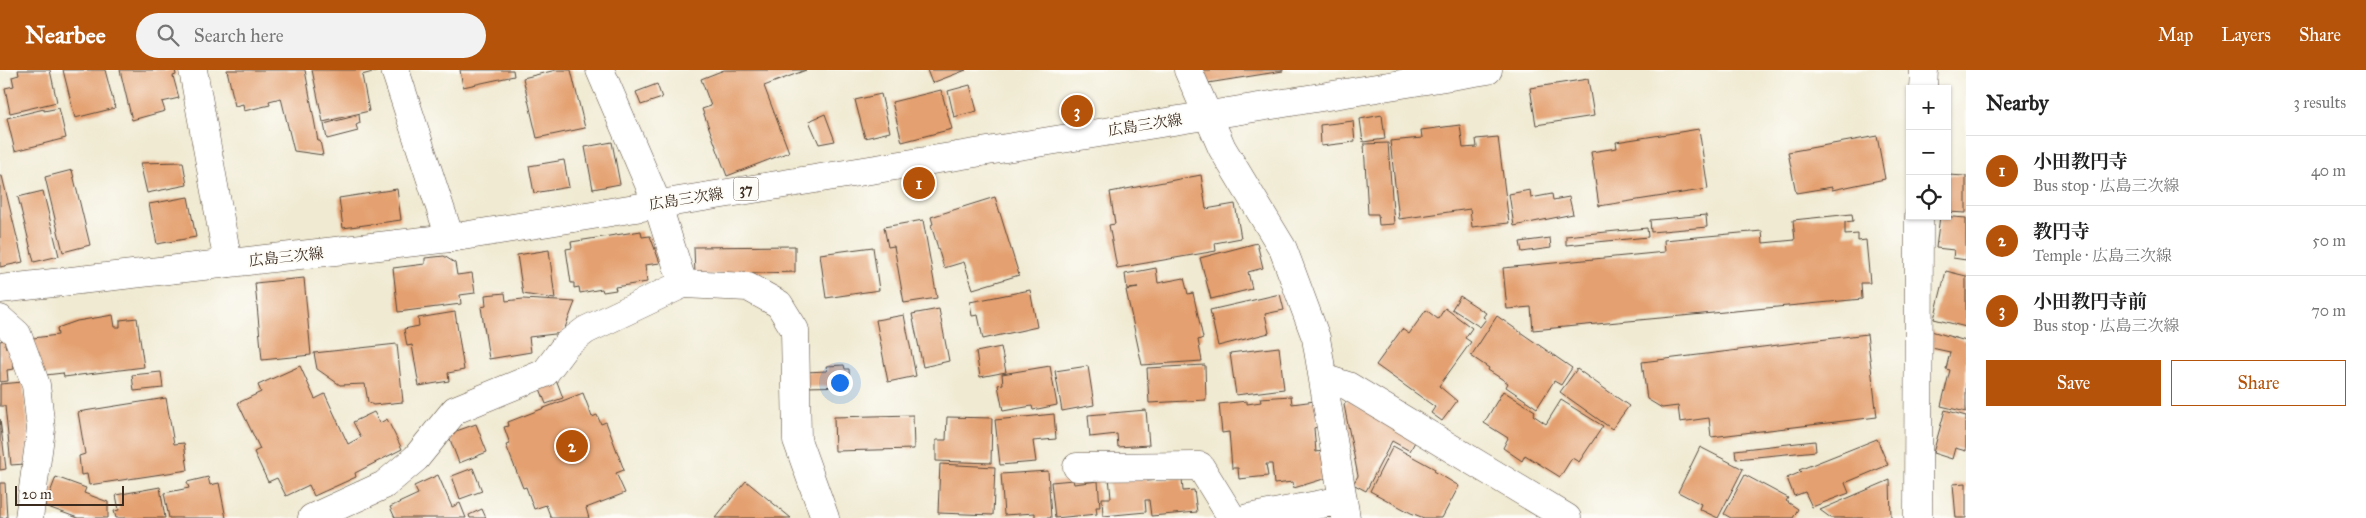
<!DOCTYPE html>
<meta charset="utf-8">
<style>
:root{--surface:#fff;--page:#f2f2f2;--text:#222;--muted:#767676;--line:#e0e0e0;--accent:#b45309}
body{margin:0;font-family:"IM FELL Great Primer","Noto Serif JP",serif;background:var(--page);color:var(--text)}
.controls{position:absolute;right:15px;top:15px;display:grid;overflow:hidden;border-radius:0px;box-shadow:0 1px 4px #0004}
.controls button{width:45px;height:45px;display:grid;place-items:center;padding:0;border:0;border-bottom:1px solid var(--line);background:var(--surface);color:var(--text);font:25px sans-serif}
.scale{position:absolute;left:15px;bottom:12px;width:109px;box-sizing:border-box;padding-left:5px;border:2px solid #3b2a1e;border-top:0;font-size:14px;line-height:18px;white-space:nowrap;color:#3b2a1e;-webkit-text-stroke:4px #fdfcf7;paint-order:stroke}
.you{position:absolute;left:839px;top:312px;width:18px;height:18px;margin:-12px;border:4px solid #fff;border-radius:50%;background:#1a73e8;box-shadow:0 0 0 8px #1a73e833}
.badge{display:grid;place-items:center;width:32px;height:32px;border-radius:50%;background:var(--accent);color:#fff;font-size:16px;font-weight:700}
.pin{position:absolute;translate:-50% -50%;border:2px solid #fff;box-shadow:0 1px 5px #0006}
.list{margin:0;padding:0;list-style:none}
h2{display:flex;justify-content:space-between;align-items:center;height:65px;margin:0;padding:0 20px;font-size:21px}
h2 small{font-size:16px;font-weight:400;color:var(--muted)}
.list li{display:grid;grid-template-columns:32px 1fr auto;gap:15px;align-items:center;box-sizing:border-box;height:70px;padding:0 20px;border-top:1px solid var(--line)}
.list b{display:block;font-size:19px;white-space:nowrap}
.list p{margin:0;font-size:16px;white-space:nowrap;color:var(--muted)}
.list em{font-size:16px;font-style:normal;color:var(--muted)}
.actions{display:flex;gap:10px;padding:15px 20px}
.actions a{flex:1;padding:11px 0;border:1px solid var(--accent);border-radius:0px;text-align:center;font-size:18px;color:var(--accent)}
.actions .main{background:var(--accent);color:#fff}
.icon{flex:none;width:28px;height:28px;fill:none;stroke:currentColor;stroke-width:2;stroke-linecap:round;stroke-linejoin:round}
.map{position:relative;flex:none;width:1966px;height:448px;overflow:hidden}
header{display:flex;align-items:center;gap:30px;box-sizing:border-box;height:70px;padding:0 25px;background:var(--accent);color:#fff}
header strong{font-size:24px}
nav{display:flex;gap:28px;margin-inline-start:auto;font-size:18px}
.search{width:350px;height:45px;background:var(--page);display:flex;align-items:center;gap:12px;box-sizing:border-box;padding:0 18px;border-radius:28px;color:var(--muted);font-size:19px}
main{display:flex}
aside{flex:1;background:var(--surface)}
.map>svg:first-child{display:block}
.building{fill:#e4a06f}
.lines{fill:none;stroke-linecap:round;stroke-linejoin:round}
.minor-casing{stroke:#564739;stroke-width:29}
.primary-casing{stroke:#564739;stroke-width:29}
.minor{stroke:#fff;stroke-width:28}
.primary{stroke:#fff;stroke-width:28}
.labels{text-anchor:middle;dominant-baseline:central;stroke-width:4;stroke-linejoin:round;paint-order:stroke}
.shield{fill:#fdfcf7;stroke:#75695f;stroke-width:1}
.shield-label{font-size:14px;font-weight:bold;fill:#3b2a1e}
.street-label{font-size:15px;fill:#3b2a1e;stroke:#fdfcf7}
</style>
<header>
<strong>Nearbee</strong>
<div class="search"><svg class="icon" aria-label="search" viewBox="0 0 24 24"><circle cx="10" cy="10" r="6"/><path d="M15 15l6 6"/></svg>Search here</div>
<nav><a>Map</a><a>Layers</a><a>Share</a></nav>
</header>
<main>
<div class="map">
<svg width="1966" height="448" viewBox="0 0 1966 448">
<rect width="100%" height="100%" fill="#fdfcf7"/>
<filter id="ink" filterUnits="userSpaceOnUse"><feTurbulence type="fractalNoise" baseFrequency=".02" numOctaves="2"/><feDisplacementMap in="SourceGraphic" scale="10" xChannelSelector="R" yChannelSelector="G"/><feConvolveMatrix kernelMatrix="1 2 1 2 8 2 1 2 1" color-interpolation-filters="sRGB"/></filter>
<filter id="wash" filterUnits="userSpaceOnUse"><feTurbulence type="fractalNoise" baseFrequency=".0096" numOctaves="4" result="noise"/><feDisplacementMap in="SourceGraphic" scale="20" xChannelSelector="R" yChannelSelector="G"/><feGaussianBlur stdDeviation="1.12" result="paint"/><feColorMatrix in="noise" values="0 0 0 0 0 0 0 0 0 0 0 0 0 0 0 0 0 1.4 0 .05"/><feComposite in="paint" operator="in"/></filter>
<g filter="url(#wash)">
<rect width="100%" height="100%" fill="#f0ead2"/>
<g id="blocks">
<!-- building -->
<path class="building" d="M18 0H50L57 32 10 43 5 18 14 16 12 7 19 5Z
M63 0H105L115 38 75 48Z
M120 0H175L176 5 173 6 179 28 162 32 165 41 132 50Z
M227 0H305L318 71H320L323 85 294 81 281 28 269 31 270 35 244 41 243 34 235 36Z
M312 0H379L362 5 369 41 323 52Z
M460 0H513L514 6 463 17Z
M556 0H571L585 58 537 68 523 8Z
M724 0H806L764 16 789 82 727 106 702 39 711 36 701 9Z
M927 0H966L932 13Z
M1201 0H1283V1L1208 13Z
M1588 9 1594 46 1536 55 1530 18Z
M657 14 662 28 641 35 636 22Z
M970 15 977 41 954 47 948 21Z
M941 20 952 59 902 72 892 32Z
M881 24 890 62 865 68 855 30Z
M59 38 66 68 15 81 7 48 44 39V41Z
M825 44 835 71 819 74 809 51Z
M359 45 360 53 356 55 358 61 327 69 324 54Z
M1382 45 1385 69 1363 72 1360 49Z
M1353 51 1355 72 1321 76 1320 55Z
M1460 55 1463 78 1477 77 1476 69 1498 67 1509 153 1472 157 1470 139 1399 149 1390 71 1422 68 1421 60Z
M1699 59 1708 119 1599 136 1591 82 1617 78 1616 72Z
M1877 66 1885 109 1832 120V117L1796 123 1788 82Z
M612 72 620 114 593 119 585 77Z
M1388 73 1394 154 1379 155 1378 144H1368L1364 74Z
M564 90 569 117 534 123 529 96Z
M183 92 187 115 147 123 140 93Z
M72 100 90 175 63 182 45 107Z
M1201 105 1206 139 1235 134 1241 168 1215 173 1216 181 1117 198 1109 155 1115 154 1110 122Z
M1947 105 1966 106V143L1947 142Z
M0 106H2L23 192 0 197Z
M397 119 401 150 343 158 339 128Z
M1530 120 1531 128 1552 124 1553 130 1569 127 1573 144 1514 156 1509 124Z
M43 121 59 186 34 192 18 127Z
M188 127 196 167 157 174 149 134Z
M995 127 1019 205 973 219 964 192 944 198 931 155 933 154 931 147Z
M1852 144 1853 151 1845 152V165L1858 164V171L1866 170 1870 213H1861L1862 229 1533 260 1531 237 1507 239 1503 198 1665 182 1664 170 1762 161 1763 173 1795 170 1793 150Z
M1706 145 1707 157 1651 162 1650 150Z
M1940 146 1966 148V190L1953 188 1954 180 1936 178Z
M923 150 937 228 904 233 894 176 888 177 884 157Z
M1647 158 1648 167 1566 175V166Z
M641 161 642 167 650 166 660 193 645 195 647 212 615 217 616 220 603 222 602 219 580 223 579 217 574 218V213H571L566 179 572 178 571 172Z
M1550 168 1551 178 1522 182 1520 172Z
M1257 173 1263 198 1248 202 1252 219 1211 229 1200 188Z
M795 176V202L695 205 694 177Z
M873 177 879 220 826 228 820 184Z
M549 180 555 229 523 224 517 185Z
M444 186 455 193 457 205 472 203 475 223 460 225 461 234 398 242 393 198 425 194V188Z
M1156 198 1158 213 1184 208 1188 224 1193 223 1203 268 1198 270 1202 291 1142 295 1126 220 1138 218 1127 219 1125 204Z
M1946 201 1966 206V257L1934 249Z
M304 208 311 285 262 290 255 213Z
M1030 220 1037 257 983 269 978 245 972 246 970 232Z
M505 223 506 231 523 229 575 232 563 263 529 267 531 282 489 289 481 237 486 236 485 225Z
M1280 224 1284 240 1265 244 1269 263 1218 276 1210 240Z
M1460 226 1486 243 1483 247 1486 249 1480 257 1452 239Z
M1445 238 1472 258 1465 268 1471 272 1439 316 1457 331 1442 351 1431 343 1435 337 1376 295 1402 259 1409 264 1426 240 1438 249Z
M939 239 949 291 923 297 912 244Z
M455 242 464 300 448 303 449 311 419 316 412 275 407 276 404 259 419 256 418 248Z
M113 245 115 257H120V250L137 248 144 297 64 307 63 303 37 306 33 268 58 265 57 258 77 251Z
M904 245 916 306 888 312 876 250Z
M1497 246 1572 298 1561 315 1554 311 1537 338 1506 317 1508 313 1488 300 1489 298 1471 286Z
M1931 261 1966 271V342L1941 336 1950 300 1946 299 1950 282 1927 277Z
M1867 264 1877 347 1711 367 1709 348 1680 352 1678 336 1662 338 1647 329 1642 292Z
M4 270 6 278H11L14 299 7 300 8 311 0 312V271Z
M397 274 403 332 373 335 368 332 365 314 340 315 317 299 314 283Z
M1001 277 1006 302 980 307 976 282Z
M1279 277 1284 319 1236 325 1230 283Z
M844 295 845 299H849L850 316 806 317 805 302 827 301 826 296Z
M1205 295 1206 330 1149 333 1147 298Z
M300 296 315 329 325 324 348 374 361 367 353 352 374 342 380 353 387 349 402 379 355 403 356 407 314 426 309 415 286 426 277 408 268 412 254 382 260 379 238 333 261 322 258 315Z
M1050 296 1057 335 1033 340 1032 336 1003 341 998 315 1003 314 1002 304Z
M1088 296 1094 335 1062 341 1055 301Z
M1577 299 1629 336 1612 359 1560 322Z
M161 302 163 318 134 321 132 305Z
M556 309 563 328 546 334 539 316Z
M23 312 29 364 25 394 11 395 5 336H0V314Z
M1503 321 1535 341 1533 345 1546 354 1561 330 1603 356 1579 392 1572 388 1560 407 1525 385 1522 391 1503 378 1508 368 1484 353Z
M583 323 592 347 597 345 601 354 606 352 624 400 616 403 625 423 586 438 589 448H551L546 435 534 439 526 417 523 418 506 375 510 374 504 357 509 356 508 352Z
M1291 326 1292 334 1315 331 1317 357 1314 358 1316 382 1323 381 1330 407 1294 418 1293 412 1274 414 1272 394H1266L1268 406 1239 409 1238 398H1232L1229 362 1222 363 1219 334 1247 331V334L1261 332 1260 328Z
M166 328 174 374 184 373 188 400 89 415 87 404 81 405 79 386 85 384 78 342Z
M1347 330 1416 370 1410 381 1392 371 1366 421 1353 414 1358 406 1344 335Z
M1146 340 1149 375 1118 377 1117 364 1090 367 1088 345Z
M1945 340 1966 346V381L1955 378 1952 389 1933 383Z
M1054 344 1056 369 1033 371 1036 392 1000 395 995 350Z
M913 345 914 379 835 381 834 347Z
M947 347 992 348 991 393 936 391V370H946Z
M0 349 6 399 0 400Z
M476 354 487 382 459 393 448 364Z
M1877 369 1888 395 1845 413 1849 423 1812 437 1805 422 1794 426 1787 408 1801 402 1799 400Z
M1815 371 1816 381 1736 389 1735 380Z
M1393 376 1435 399 1434 401 1459 416 1442 448H1424L1411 443 1370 421Z
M1700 377 1743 399 1718 448 1699 439 1701 434 1678 422Z
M940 394 995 397 993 445 938 443Z
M473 398 482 421 460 429 452 406Z
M1048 401 1051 448H1035V443L1004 445 1001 404Z
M438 405 452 437 460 433 466 448H395L390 437 418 424 414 416Z
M1745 405 1788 428 1786 431 1798 439 1793 448H1731L1724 444Z
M56 407 86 418 84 423 108 432V448H78L45 436Z
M208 407 210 415 219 413 226 448H169L164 423 189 418 187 412Z
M1109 407 1147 408V411L1182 408 1183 421 1194 420 1197 442 1151 446 1149 430H1145L1146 442 1103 446 1102 428H1111Z
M1073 410 1074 414 1098 411 1100 437H1096L1097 444 1055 448 1051 412Z
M1890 410 1891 448H1831L1820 440Z
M746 411 791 448H715Z
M0 413H5L7 448H0Z
M1966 413V448H1956L1953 414Z
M160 417 165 448H116L114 441 119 440 116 425Z
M482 439 486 448H470L469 445Z"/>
</g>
</g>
<g filter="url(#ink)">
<use href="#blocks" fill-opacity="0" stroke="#564739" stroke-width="1"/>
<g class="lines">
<!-- minor casing -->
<g class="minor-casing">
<path id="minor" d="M193 0 228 193
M395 0 450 168
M600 0 657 133 683 214
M1188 0 1222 78 1283 179 1316 268 1346 448
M1923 19 1924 0
M0 249 17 264 36 315 41 359 29 448
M1323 308 1348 316 1567 448
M1077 397 1200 396 1232 448
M312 448 384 415 416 388 455 340 545 303 566 275 586 260 683 214 748 217 779 234 795 260 797 370 825 448
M1248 448 1343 430
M1918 448 1919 146"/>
</g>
<!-- primary casing -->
<g class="primary-casing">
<path id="primary" d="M0 219 450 168 1488 0"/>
</g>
<!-- minor -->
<use href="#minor" class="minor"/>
<!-- primary -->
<use href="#primary" class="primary"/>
</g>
</g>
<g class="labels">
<!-- shield labels -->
<rect class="shield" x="733.5" y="107.5" width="25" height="23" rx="4"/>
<g class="shield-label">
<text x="746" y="119">37</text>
</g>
<!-- street labels -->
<g class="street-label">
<text transform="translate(1145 55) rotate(-9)">広島三次線</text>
<text transform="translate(686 129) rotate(-9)">広島三次線</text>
<text transform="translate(286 187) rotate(-6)">広島三次線</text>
</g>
</g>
</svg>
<div class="controls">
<button>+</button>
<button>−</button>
<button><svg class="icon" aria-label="locate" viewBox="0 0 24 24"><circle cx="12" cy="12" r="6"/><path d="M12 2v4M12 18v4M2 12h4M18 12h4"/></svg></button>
</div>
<div class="scale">20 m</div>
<div class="you"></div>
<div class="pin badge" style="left:919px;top:113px">1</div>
<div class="pin badge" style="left:572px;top:376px">2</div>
<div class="pin badge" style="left:1077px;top:41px">3</div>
</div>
<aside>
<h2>Nearby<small>3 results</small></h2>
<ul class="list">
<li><span class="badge">1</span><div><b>小田教円寺</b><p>Bus stop · 広島三次線</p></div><em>40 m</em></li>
<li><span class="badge">2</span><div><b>教円寺</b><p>Temple · 広島三次線</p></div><em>50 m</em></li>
<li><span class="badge">3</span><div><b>小田教円寺前</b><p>Bus stop · 広島三次線</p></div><em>70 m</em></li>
</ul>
<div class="actions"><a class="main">Save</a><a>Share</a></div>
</aside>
</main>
